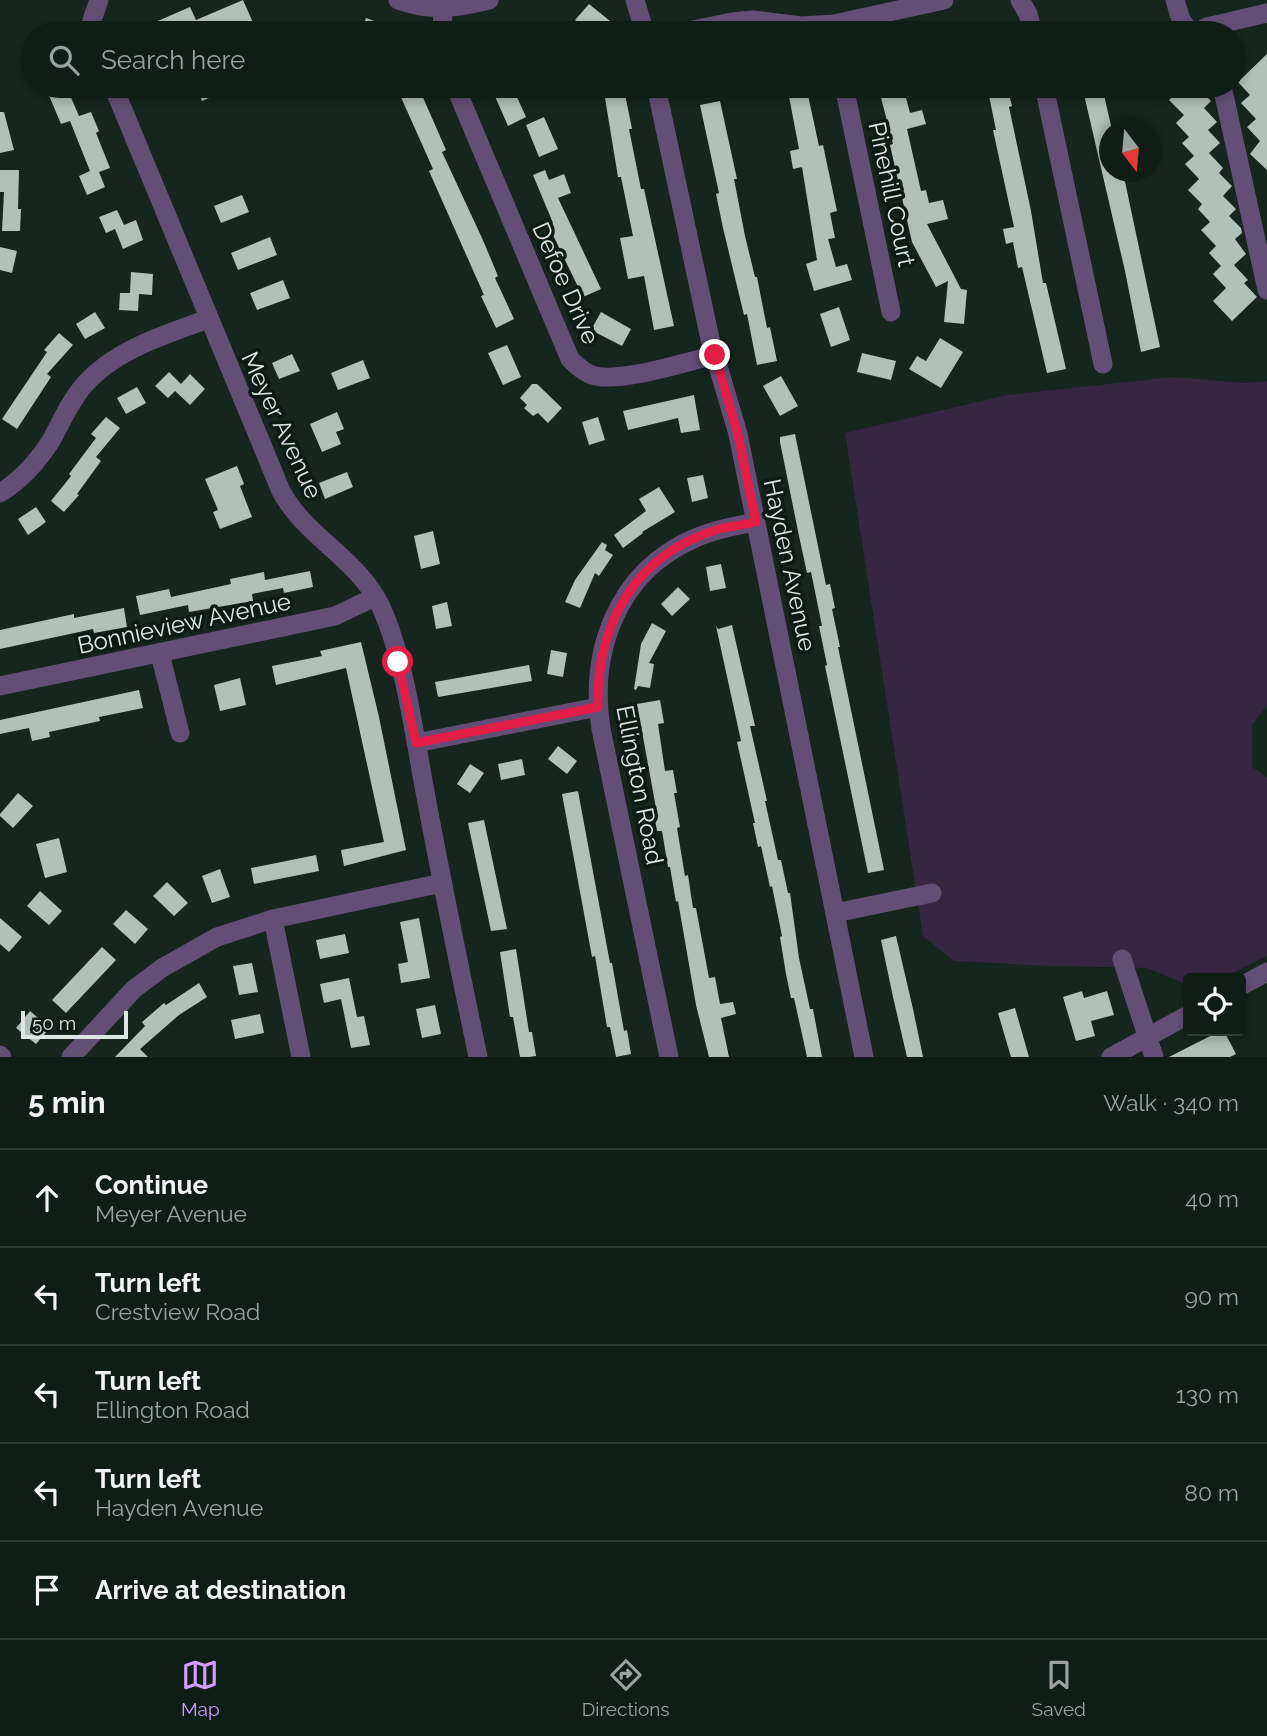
<!DOCTYPE html>
<meta charset="utf-8">
<style>
:root{--surface:#101c16;--page:#1e2923;--text:#f1f3f6;--muted:#9ca1a1;--line:#303a35;--accent:#d19dfe}
body{margin:0;font-family:Raleway,sans-serif;background:var(--page);color:var(--text)}
.controls{position:absolute;right:21px;bottom:21px;display:grid;overflow:hidden;border-radius:7px;box-shadow:0 4px 10px #0003}
.controls button{width:63px;height:63px;display:grid;place-items:center;padding:0;border:0;border-bottom:2px solid var(--line);background:var(--surface);color:var(--text);font:35px sans-serif}
.compass{position:absolute;left:1099px;top:119px;width:63px;height:63px;border-radius:50%;background:var(--surface);box-shadow:0 4px 10px #0003;rotate:164deg}
.scale{position:absolute;left:21px;bottom:18px;width:107px;box-sizing:border-box;padding-left:7px;border:4px solid #dde6e2;border-top:0;font-size:19px;line-height:24px;white-space:nowrap;color:#dde6e2;-webkit-text-stroke:5px #0d1b15;paint-order:stroke}
.stop{position:absolute;width:21px;height:21px;margin:-16px;border:5px solid #e11d48;border-radius:50%;background:#fff}
.stop.end{background:#e11d48;border-color:#fff;box-shadow:0 2px 7px #0008}
.list{margin:0;padding:0;list-style:none}
h2{display:flex;justify-content:space-between;align-items:center;height:91px;margin:0;padding:0 28px;font-size:30px}
h2 small{font-size:23px;font-weight:400;color:var(--muted)}
.list li{display:grid;grid-template-columns:46px 1fr auto;gap:21px;align-items:center;box-sizing:border-box;height:98px;padding:0 28px;border-top:2px solid var(--line)}
.list b{display:block;font-size:26px;white-space:nowrap}
.list p{margin:0;font-size:23px;white-space:nowrap;color:var(--muted)}
.list em{font-size:23px;font-style:normal;color:var(--muted)}
.icon{flex:none;width:38px;height:38px;fill:none;stroke:currentColor;stroke-width:2;stroke-linecap:round;stroke-linejoin:round}
.map{position:relative;flex:none;width:1267px;height:1057px;overflow:hidden}
.search{position:absolute;background:var(--surface);box-shadow:0 4px 10px #0003;left:21px;right:21px;top:21px;height:77px;display:flex;align-items:center;gap:18px;box-sizing:border-box;padding:0 24px;border-radius:38px;color:var(--muted);font-size:26px}
.sheet{height:581px;background:var(--surface)}
nav{display:flex;justify-content:space-around;align-items:center;box-sizing:border-box;height:98px;border-top:2px solid var(--line);background:var(--surface);font-size:19px;color:var(--muted)}
nav a{display:grid;justify-items:center;gap:4px}
nav .on{color:var(--accent)}
.map>svg:first-child{display:block}
.green{fill:#352642}
.building{fill:#afc1b8}
.lines{fill:none;stroke-linecap:round;stroke-linejoin:round}
.minor{stroke:#634f75;stroke-width:19}
.route{stroke:#e11d48;stroke-width:9}
.labels{text-anchor:middle;dominant-baseline:central;stroke-width:7;stroke-linejoin:round;paint-order:stroke}
.street-label{font-size:24px;fill:#dde6e2;stroke:#0d1b15}
</style>
<div class="map">
<svg width="1267" height="1057" viewBox="0 0 1267 1057">
<rect width="100%" height="100%" fill="#16251e"/>
<!-- green -->
<path class="green" d="M1173 377 1245 383 1267 381V706L1252 725V767L1267 777V956L1223 978H1188V985L1147 968 1052 966 954 961 923 936 845 433 1007 395Z"/>
<!-- building -->
<path class="building" d="M243 0 255 27 242 33H130L190 7 196 20Z
M589 4 610 21 600 33H592L575 20Z
M366 18 405 32V33H360Z
M559 21 560 33H517V25Z
M1267 54V170L1250 154 1260 141 1247 127 1256 119 1241 103 1250 95 1238 82Z
M45 86H66L79 116 91 112 99 131 96 133 110 168 99 172 105 187 87 195 79 176 90 171 70 121 61 124Z
M196 86H237L202 101Z
M396 86H418L446 150 442 152 482 238 498 276 495 278 514 319 496 328 481 296 484 295 429 171 433 169Z
M512 86 526 117 508 126 494 94Z
M787 86H806L819 146 823 145 837 211 830 213 835 238 828 239 836 267 847 264 852 280 814 291 806 264 817 260 802 167 793 169 790 151 799 149Z
M897 86H903L910 113 922 110 926 124 907 129 921 191 926 190 929 203 943 200 948 219 927 224 961 289 967 290 964 324 944 322 948 281 936 287 912 242 890 145 893 144 879 90Z
M987 86H1007L1012 106 1009 107 1031 211 1043 283H1046L1066 369 1047 373 1022 267 1018 268 1013 242 1006 244 1003 229 1014 227 993 130H996Z
M1082 86H1102L1112 130H1110V172H1123L1160 347 1141 352 1125 271Z
M1184 86H1196L1211 101 1204 108 1217 122 1208 130 1220 143 1209 153 1223 168 1219 173 1232 186 1223 196 1236 209 1229 216 1241 228 1242 233 1235 239 1246 254 1234 265 1248 280 1244 283 1257 297 1232 321 1213 301 1226 288 1213 274 1221 266 1209 253 1216 246 1201 230 1210 222 1198 209 1202 204 1188 190 1199 179 1185 164 1194 156 1182 143 1189 137 1176 123 1184 115 1169 100Z
M625 94 632 129H629L641 189H644L674 326 654 330 644 276 628 279 620 238 633 236 621 177H618L605 98Z
M720 101 737 179H734L745 236 755 277H757L767 328 770 327 777 361 757 365 747 314 744 315 723 228 716 194 719 193 700 105Z
M0 112H4L14 150 0 153Z
M544 117 558 149 539 157 526 125Z
M0 170H19L18 209H21L20 231H2L4 192H0Z
M545 170 549 180 564 174 571 193 558 198 601 289 583 297 548 225 553 223 533 175Z
M242 195 249 212 221 223 214 206Z
M117 210 124 225 136 220 143 240 123 249 115 229 106 233 99 217Z
M270 237 277 255 238 270 231 253Z
M0 247 17 251 12 273 0 270Z
M131 272 153 274 152 295 139 294 138 311 119 310 120 293H130Z
M283 280 290 298 257 310 250 293Z
M839 307 850 340 831 347 820 314Z
M95 312 105 328 85 339 76 324Z
M601 312 631 329 622 346 591 330Z
M59 333 73 345 47 374 51 377 17 429 2 419 47 352 44 350Z
M940 338 963 352 941 388 909 369 917 356 926 361Z
M507 345 521 377 503 385 488 353Z
M862 353 896 361 891 380 857 372Z
M292 354 300 371 279 379 272 363Z
M363 360 370 378 338 390 331 373Z
M169 372 181 384 190 374 205 389 190 405 175 391 168 398 155 386Z
M781 376 798 406 780 416 763 386Z
M532 384H537L562 408 548 423 538 413 533 416 524 408 527 405 520 398Z
M137 387 146 403 126 414 117 398Z
M694 395 700 430 681 433 678 418 628 430 623 411Z
M337 412 344 429 336 432 341 444 322 452 310 424Z
M106 417 120 428 96 457 101 461 77 494 79 495 64 512 51 501 71 476 69 474 96 438 91 434Z
M598 417 605 440 589 445 582 422Z
M795 434 826 585 830 584 835 608 832 609 840 647H838L884 870 868 873 825 666 827 665 819 626H822L811 572 807 573 799 536 780 442V437Z
M237 466 244 484 240 486 252 517 220 529 213 512 218 510 205 479Z
M347 472 353 487 325 499 319 483Z
M703 475 708 498 692 502 687 478Z
M659 487 675 512 642 532 643 533 623 548 614 535 646 511 639 499Z
M36 507 46 522 28 535 18 519Z
M433 531 440 564 421 569 414 536Z
M602 542 607 545 605 550 613 555 599 576 595 573 580 608 565 602 575 580Z
M721 564 726 588 710 591 706 567Z
M310 571 313 587 284 593 283 588 252 594 253 601 189 612 188 605 140 615 136 596 169 589 171 597 231 584 230 579 264 572 265 580Z
M678 587 690 599 672 616 661 604Z
M447 602 452 626 436 629 432 606Z
M124 608 127 627 94 633 93 629 0 649V630L74 614V618Z
M652 623 666 631 649 663 654 664 650 688 638 686 636 690 634 689 641 644Z
M732 625 755 726H750L767 801H765L778 860H781L788 893H790L799 958 810 1009H813L822 1057H807L794 998H791L786 974 780 937 782 936 772 886 770 887 761 846 758 847 753 823H755L737 742 741 741 716 626 718 629Z
M361 642 379 717 406 850 344 866 341 850 384 842 346 668 276 685 272 666 322 656 320 651Z
M551 650 567 653 563 677 547 674Z
M529 665 532 681 438 697 435 682Z
M240 678 246 705 220 711 214 685Z
M139 690 143 708 99 717 100 721 49 732 50 737 32 741 29 728 0 734V720Z
M660 700 664 723 658 724 665 771 673 770 677 793H674L680 827 677 828 685 876 688 875 693 908H696L709 978 715 977 720 1004 733 1002 736 1014 721 1018 729 1057H709L696 1005 678 901 676 902 670 867H668L662 831H657L653 808H656L637 704Z
M558 746 577 761 567 774 548 759Z
M522 759 525 775 501 780 498 764Z
M470 764 484 773 470 793 457 784Z
M578 791 610 963H612L624 1031 627 1030 631 1054 616 1057 610 1027H607L595 956 592 957 562 794Z
M18 793 33 806 13 828 0 816V814Z
M484 820 507 929 491 931 468 823Z
M59 838 67 872 45 878 36 844Z
M316 855 319 871 254 884 251 868Z
M220 869 230 897 212 903 202 876Z
M167 882 188 903 174 916 153 896Z
M40 891 62 911 49 925 27 906Z
M126 910 148 929 135 944 113 924Z
M0 918 22 937 9 952 0 944Z
M419 918 430 978 401 983 398 964 408 962 400 922Z
M345 934 349 953 320 959 316 940Z
M896 936 913 1009 923 1057H907L893 997 881 940Z
M102 947 116 960 66 1013 52 1000Z
M516 949 529 1032H532L536 1056 529 1057H520L513 1017H510L500 952Z
M252 963 258 992 239 995 233 966Z
M349 978 357 1017 364 1016 370 1045 351 1048 341 999 324 1003 320 984Z
M199 983 207 997 179 1015 140 1049 148 1057H115L145 1026 142 1022 164 1003 166 1005Z
M1082 991 1084 998 1107 991 1114 1015 1091 1021 1095 1036 1076 1041 1063 997Z
M435 1005 441 1034 422 1038 416 1009Z
M1015 1008 1029 1057H1011L998 1013Z
M30 1011 50 1028 36 1044 16 1028Z
M260 1014 264 1033 235 1039 231 1020Z
M1220 1031H1224L1236 1054 1230 1057H1169Z"/>
<g class="lines">
<!-- minor -->
<path class="minor" d="M398 0C429 12 457 8 489 0
M635 0 645 33
M1020 0 1028 14 1033 33
M1175 0 1181 20 1191 33
M93 33 92 20 99 0
M442 33 443 9
M678 33 732 22 753 20 801 26 834 24 944 0
M1195 33 1207 27 1267 13
M113 86 281 491C305 537 359 559 381 607 405 659 415 740 426 797 442 884 460 970 478 1057
M455 86 570 359C576 365 583 372 592 375 618 384 686 362 715 355
M656 86 710 339 738 434 864 1057
M844 86 891 312
M1044 86 1103 364
M1222 86 1267 290
M0 493C21 480 39 460 52 439 62 420 71 400 85 384 116 349 165 335 208 319
M160 654 180 733
M0 686 335 616 375 597
M416 743 598 707
M835 913 932 893
M273 919 301 1057
M1122 959 1154 1057
M1241 986 1267 972
M0 1055 2 1057
M71 1057 134 989 162 968 217 937 273 919 442 883
M669 1057 601 729C589 651 617 573 693 539 713 530 734 526 756 522
M1111 1057 1188 1015"/>
</g>
<g class="lines">
<!-- route -->
<path class="route" d="M398 662 416 743 598 707C596 624 635 554 719 529 731 526 744 525 756 522L738 435 715 355"/>
</g>
<g class="labels">
<!-- street labels -->
<g class="street-label">
<text transform="translate(892 194) rotate(78)">Pinehill Court</text>
<text transform="translate(566 283) rotate(66)">Defoe Drive</text>
<text transform="translate(282 425) rotate(65)">Meyer Avenue</text>
<text transform="translate(790 565) rotate(78)">Hayden Avenue</text>
<text transform="translate(184 623) rotate(-12)">Bonnieview Avenue</text>
<text transform="translate(640 785) rotate(79)">Ellington Road</text>
</g>
</g>
</svg>
<div class="controls">
<button><svg class="icon" aria-label="locate" viewBox="0 0 24 24"><circle cx="12" cy="12" r="6"/><path d="M12 2v4M12 18v4M2 12h4M18 12h4"/></svg></button>
</div>
<svg class="compass" viewBox="-18 -18 36 36"><path d="M0-13l5 13h-10z" fill="#e53935"/><path d="M0 13l5-13h-10z" fill="#9ca1a1"/></svg>
<div class="scale">50 m</div>
<div class="stop" style="left:398px;top:662px"></div>
<div class="stop end" style="left:715px;top:355px"></div>
<div class="search"><svg class="icon" aria-label="search" viewBox="0 0 24 24"><circle cx="10" cy="10" r="6"/><path d="M15 15l6 6"/></svg>Search here</div>
</div>
<section class="sheet">
<h2>5 min<small>Walk · 340 m</small></h2>
<ul class="list">
<li><svg class="icon" aria-label="ahead" viewBox="0 0 24 24"><path d="M12 20V5M6 11l6-6 6 6"/></svg><div><b>Continue</b><p>Meyer Avenue</p></div><em>40 m</em></li>
<li><svg class="icon" aria-label="left" viewBox="0 0 24 24"><path d="M17 20v-9H6M10 6l-5 5 5 5"/></svg><div><b>Turn left</b><p>Crestview Road</p></div><em>90 m</em></li>
<li><svg class="icon" aria-label="left" viewBox="0 0 24 24"><path d="M17 20v-9H6M10 6l-5 5 5 5"/></svg><div><b>Turn left</b><p>Ellington Road</p></div><em>130 m</em></li>
<li><svg class="icon" aria-label="left" viewBox="0 0 24 24"><path d="M17 20v-9H6M10 6l-5 5 5 5"/></svg><div><b>Turn left</b><p>Hayden Avenue</p></div><em>80 m</em></li>
<li><svg class="icon" aria-label="arrive" viewBox="0 0 24 24"><path d="M6 21V4h12l-3 4 3 4H6"/></svg><div><b>Arrive at destination</b></div></li>
</ul>
</section>
<nav>
<a class="on"><svg class="icon" aria-label="map" viewBox="0 0 24 24"><path d="M3 6l6-2 6 2 6-2v14l-6 2-6-2-6 2zM9 4v14M15 6v14"/></svg>Map</a>
<a><svg class="icon" aria-label="directions" viewBox="0 0 24 24"><path d="M12 3l9 9-9 9-9-9zM9 14v-3h6M13 9l2 2-2 2"/></svg>Directions</a>
<a><svg class="icon" aria-label="saved" viewBox="0 0 24 24"><path d="M7 4h10v16l-5-4-5 4z"/></svg>Saved</a>
</nav>
